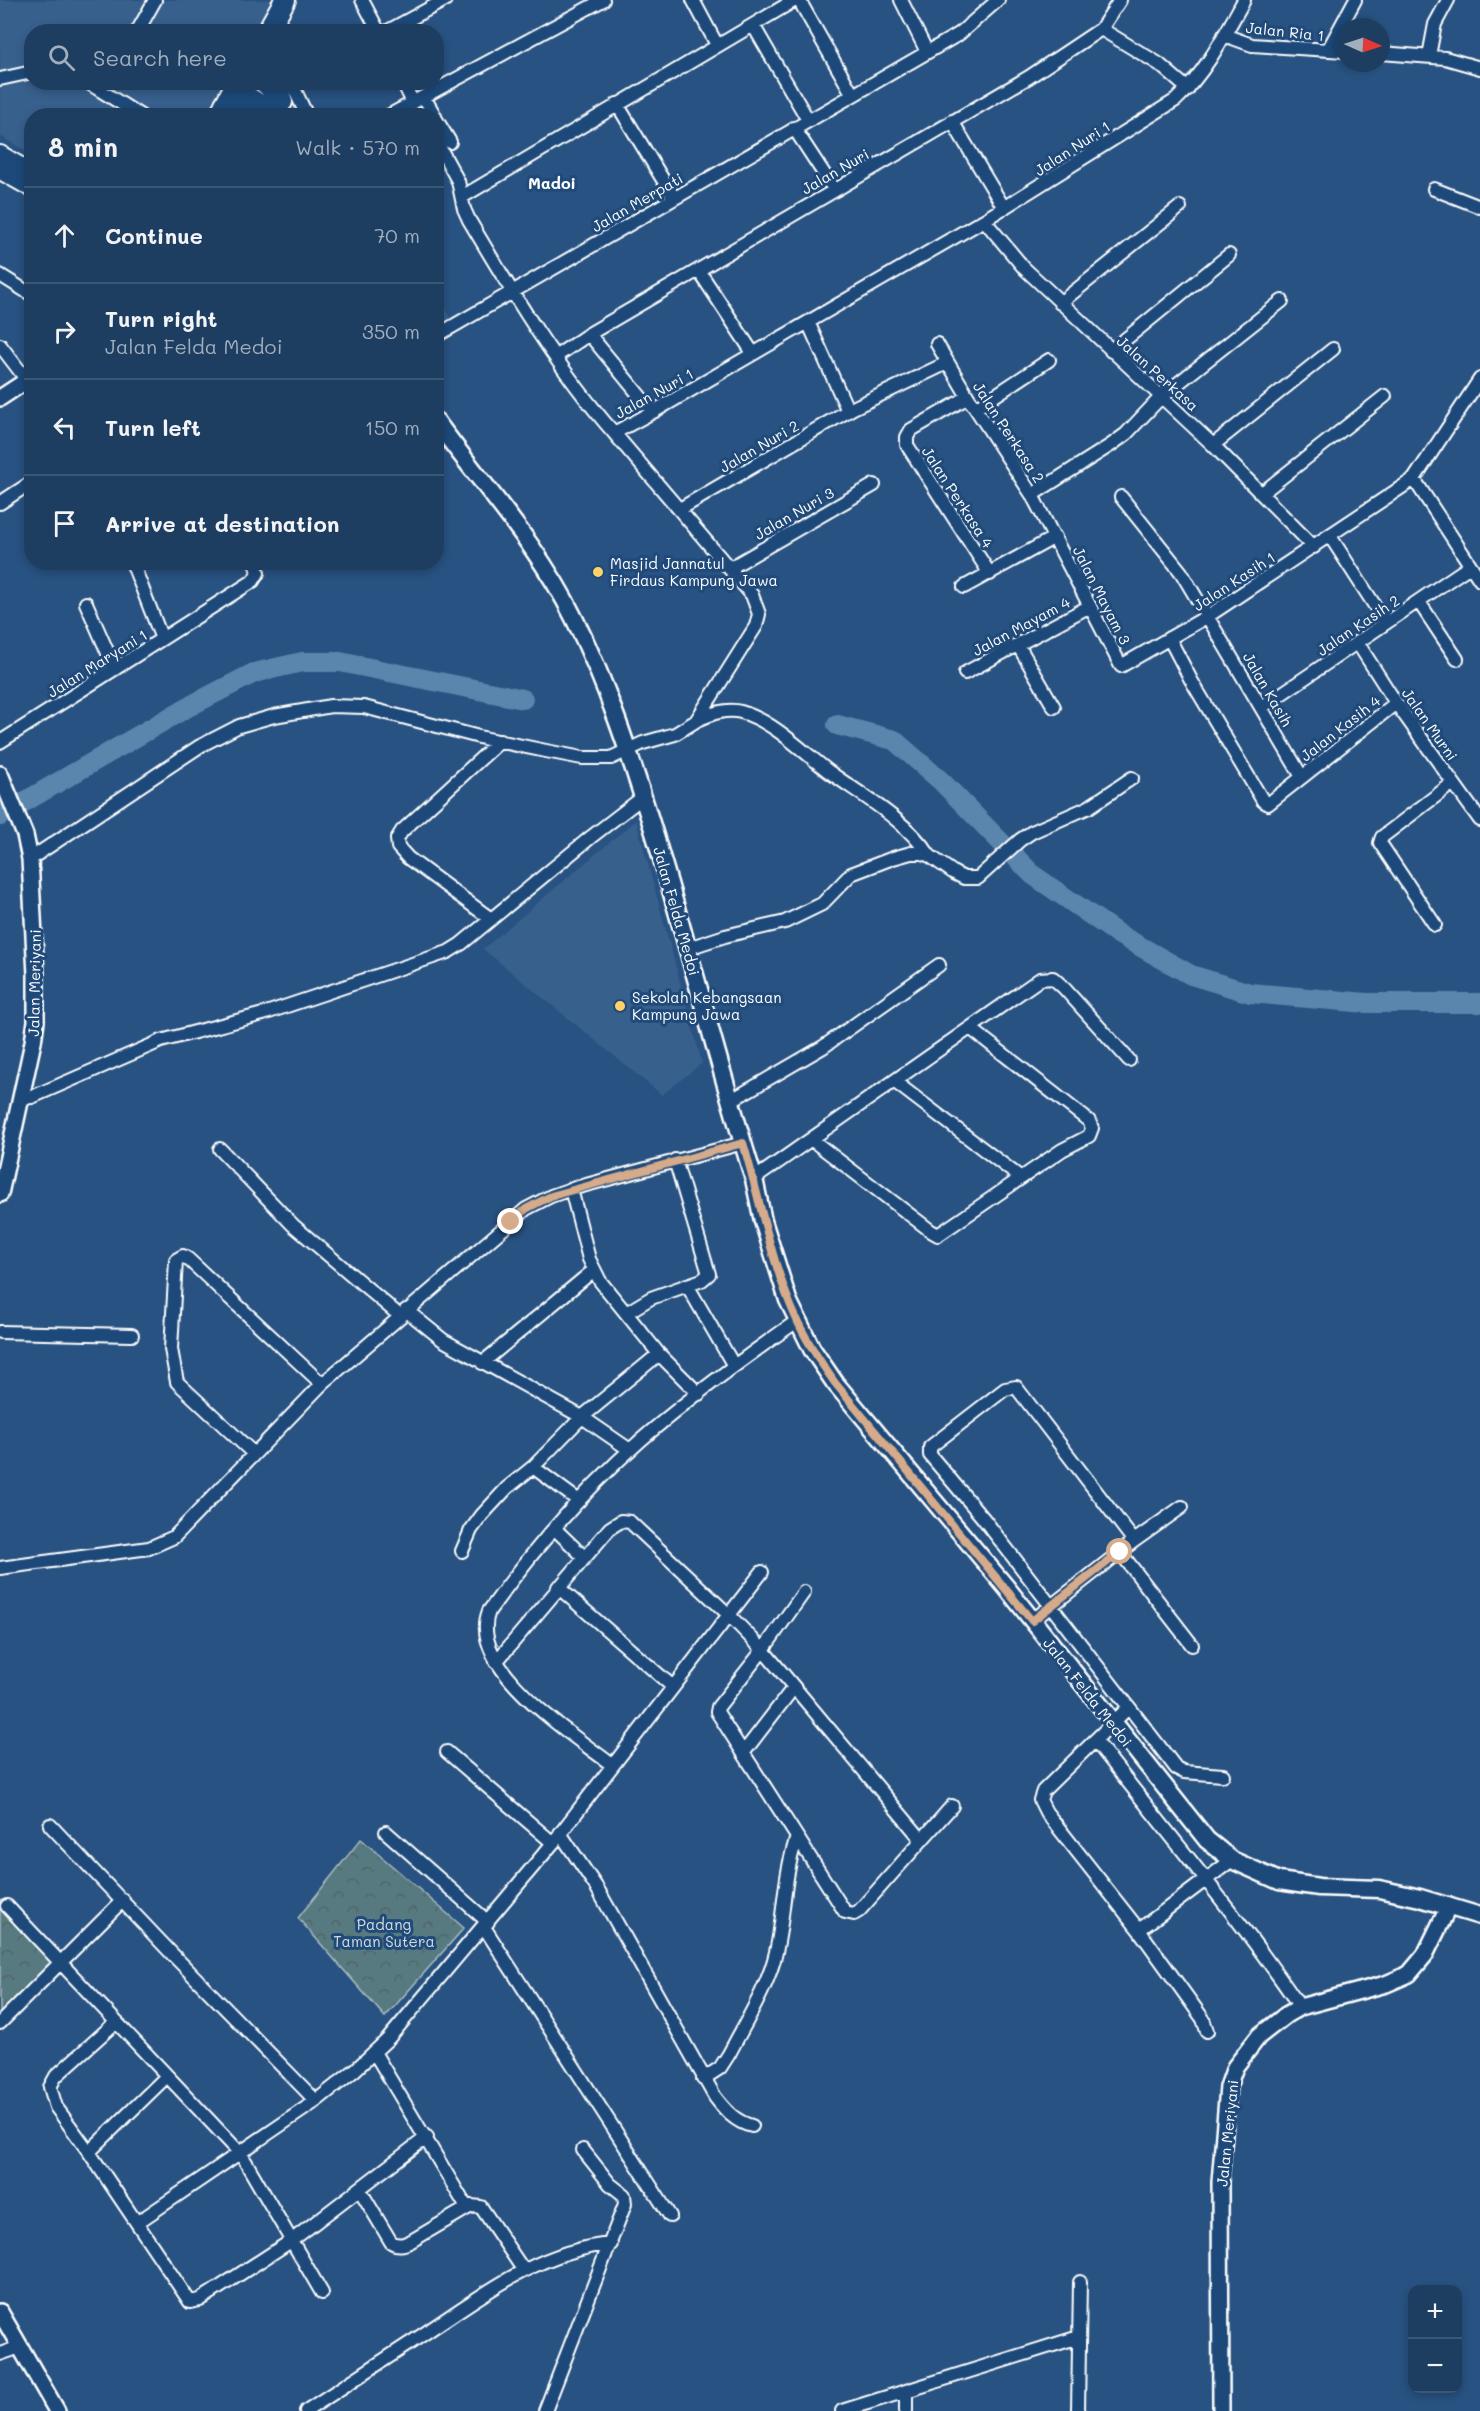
<!DOCTYPE html>
<meta charset="utf-8">
<style>
:root{--surface:#1e3e61;--page:#264567;--text:#f1f3f6;--muted:#a1aebd;--line:#3c5776}
body{margin:0;font-family:Mali,sans-serif;background:var(--page);color:var(--text)}
.controls{position:absolute;right:18px;bottom:18px;display:grid;overflow:hidden;border-radius:12px;box-shadow:0 3px 9px #0003}
.controls button{width:54px;height:54px;display:grid;place-items:center;padding:0;border:0;border-bottom:2px solid var(--line);background:var(--surface);color:var(--text);font:30px sans-serif}
.compass{position:absolute;left:1336px;top:18px;width:54px;height:54px;border-radius:50%;background:var(--surface);box-shadow:0 3px 9px #0003;rotate:93deg}
.stop{position:absolute;width:18px;height:18px;margin:-14px;border:4px solid #d6ab8b;border-radius:50%;background:#fff}
.stop.end{background:#d6ab8b;border-color:#fff;box-shadow:0 2px 6px #0008}
.list{margin:0;padding:0;list-style:none}
h2{display:flex;justify-content:space-between;align-items:center;height:78px;margin:0;padding:0 24px;font-size:26px}
h2 small{font-size:20px;font-weight:400;color:var(--muted)}
.list li{display:grid;grid-template-columns:39px 1fr auto;gap:18px;align-items:center;box-sizing:border-box;height:96px;padding:0 24px;border-top:2px solid var(--line)}
.list b{display:block;font-size:22px;white-space:nowrap}
.list p{margin:0;font-size:20px;white-space:nowrap;color:var(--muted)}
.list em{font-size:20px;font-style:normal;color:var(--muted)}
.icon{flex:none;width:33px;height:33px;fill:none;stroke:currentColor;stroke-width:2;stroke-linecap:round;stroke-linejoin:round}
.map{position:relative;flex:none;width:1480px;height:2411px;overflow:hidden}
.search{position:absolute;background:var(--surface);box-shadow:0 3px 9px #0003;left:24px;top:24px;width:420px;height:66px;display:flex;align-items:center;gap:15px;box-sizing:border-box;padding:0 21px;border-radius:24px;color:var(--muted);font-size:22px}
.panel{position:absolute;background:var(--surface);box-shadow:0 3px 9px #0003;left:24px;top:108px;width:420px;height:462px;border-radius:24px}
.map>svg:first-child{display:block}
.built{fill:#39608d}
.park{fill:url(#park-crowns);stroke:#aabcc0;stroke-width:1.5}
.lines{fill:none;stroke-linecap:round;stroke-linejoin:round}
.river{stroke:#5a86ad;stroke-width:20}
.minor-casing{stroke:#fff;stroke-width:16}
.tertiary-casing{stroke:#fff;stroke-width:20}
.secondary-casing{stroke:#fff;stroke-width:21}
.primary-casing{stroke:#fff;stroke-width:24}
.minor{stroke:#1f4a7a;stroke-width:12}
.tertiary{stroke:#1f4a7a;stroke-width:15}
.secondary{stroke:#1f4a7a;stroke-width:16}
.primary{stroke:#1f4a7a;stroke-width:20}
.route{stroke:#d6ab8b;stroke-width:8}
.poi-dot{fill:#ffd166;stroke:#1f4a7a;stroke-width:2}
.labels{text-anchor:middle;dominant-baseline:central;stroke-width:6;stroke-linejoin:round;paint-order:stroke}
.street-label{font-size:15px;fill:#fff;stroke:#1f4a7a}
.poi-label{font-size:15px;fill:#fff;stroke:#1f4a7a;text-anchor:start}
.park-label{font-size:15px;fill:#d5dedf;stroke:#1f4a7a}
.neighbourhood-label{font-size:16px;font-weight:bold;fill:#fff;stroke:#1f4a7a}
</style>
<div class="map">
<svg width="1480" height="2411" viewBox="0 0 1480 2411">
<defs>
<pattern id="park-crowns" width="20" height="18" patternUnits="userSpaceOnUse" patternTransform="scale(1.5)"><rect width="20" height="18" fill="#567a80"/><path d="M2 6a3 3 0 1 1 6 0M12 15a3 3 0 1 1 6 0" fill="none" stroke="#516366"/></pattern>
</defs>
<rect width="100%" height="100%" fill="#285281"/>
<filter id="ink" filterUnits="userSpaceOnUse"><feTurbulence type="fractalNoise" baseFrequency=".0167" numOctaves="2"/><feDisplacementMap in="SourceGraphic" scale="12" xChannelSelector="R" yChannelSelector="G"/><feConvolveMatrix kernelMatrix="1 2 1 2 8 2 1 2 1" color-interpolation-filters="sRGB"/></filter>
<g filter="url(#ink)">
<!-- built -->
<path class="built" d="M0 0H276L258 31 32 32V82L229 83 210 115 32 116 31 154 0 136Z
M437 287 450 318 437 324H436Z
M636 820 702 1063 662 1095 483 949Z"/>
<!-- park -->
<path class="park" d="M361 1839 464 1928 385 2017 298 1918Z
M0 1900 61 1963 0 2023Z"/>
<g class="lines">
<!-- river -->
<path class="river" d="M837 725 894 740 941 781 1033 875 1118 934 1191 975 1250 993 1367 1003H1480
M0 816 186 708 254 673 302 662H340L523 699"/>
<!-- minor casing -->
<g class="minor-casing">
<path id="minor" d="M362 0 379 32
M693 0 717 45
M799 0 853 95
M901 0 927 52
M753 25 808 120
M1101 29 1159 64 1188 89
M137 32 155 0
M386 32 445 0
M1224 35 1252 45 1345 51
M1328 50 1355 0
M1381 53 1445 58 1480 68
M1429 56 1435 24 1448 0
M0 79 32 72
M87 82 141 116
M291 82 307 116
M403 82 413 103
M424 97 435 116
M617 104 674 198
M388 116 603 0
M436 119 450 142
M952 121 1004 208
M794 128 834 189
M440 148 458 181 464 209 469 220C513 294 557 368 614 433L653 412 984 220 1176 100C1206 72 1224 36 1244 0
M0 173 32 191
M1434 189 1480 207
M462 197 795 0
M984 220 1024 268 1213 445 1314 547
M699 271 753 353
M0 275 32 295
M1060 303 1180 207
M808 322 848 411
M589 334 653 412
M436 336 959 34 998 0
M937 344 968 397 1032 495 1121 666 1208 616 1414 479 1480 379
M0 345 32 387
M1111 351 1229 255
M555 357 589 334 1029 77 1101 29 1120 0
M968 397 911 430 907 437V445L990 574
M976 408 1049 360
M1213 445 1333 349
M1414 479 1480 580
M1262 493 1385 396
M1032 495 1111 445 1126 434 1162 396 1282 301
M1121 497 1181 572 1302 777
M0 503 32 482
M680 509 853 408 947 363
M1330 536 1386 623
M132 562 162 639
M730 568 874 485
M964 587 1055 537
M1419 602 1457 659
M86 603 115 669
M1169 638 1191 680 1263 801 1268 804 1396 703
M1357 642 1396 703 1480 820
M1018 645 1054 707
M965 673 1090 606
M1262 707 1470 566
M697 720C711 714 726 708 741 712 773 721 802 751 828 771 864 797 905 819 930 856
M0 742 253 581 258 573 255 562
M30 859 200 746 239 726 274 716 331 706 364 707 483 738 546 751 582 758H611L643 743 675 734 696 721 756 626 759 614 752 595 614 433
M491 919 408 858 398 847 397 839 402 831 500 741
M1435 925 1380 843 1382 837 1453 783
M688 948 725 936 785 922 822 904 851 874 893 858 911 853H922L930 856 954 873 964 878H978L1020 840 1032 832 1089 807 1132 778
M895 1082 1021 1178
M22 1098 32 1097 161 1041 263 1014 448 952 461 944 591 837 643 797
M730 1101 823 1047 939 965
M812 1140 931 1231 938 1235 1062 1150 1089 1136 1092 1128 1089 1121 970 1028
M220 1149 293 1225 400 1316
M754 1179 1040 979 1053 978 1063 987 1129 1060
M571 1189 589 1259 600 1281 659 1354 699 1394
M687 1285 734 1366
M406 1310 443 1340 582 1417 630 1450
M626 1313 651 1298 702 1280 709 1274 675 1160
M0 1332 132 1335
M482 1363 594 1270
M253 1453 177 1382 171 1349 176 1260 183 1256 188 1259 322 1384
M533 1467 579 1501
M555 1529 584 1557
M1134 1541 1016 1387 1005 1389 930 1447V1455L983 1518 1176 1768 1184 1772 1223 1775
M462 1551 471 1530 482 1515 507 1488 533 1467 582 1417 659 1354
M1120 1552 1192 1645
M0 1568 149 1548 174 1537 322 1384 526 1209 551 1196 571 1189 743 1143
M558 1587 673 1687
M804 1592 763 1650 718 1707 717 1712 845 1912 854 1914 859 1911 952 1806
M1032 1621 1134 1541 1182 1507
M496 1662 610 1528 621 1521 630 1522 729 1615 763 1650 922 1840
M1128 1708 1043 1791 1040 1800 1046 1812 1139 1930 1203 2019 1207 2031
M1095 1740C1164 1829 1237 1914 1300 2007
M447 1752 553 1843
M744 1752 794 1687
M612 1765C574 1735 466 1668 489 1611 533 1550 584 1490 641 1440 690 1397 744 1358 797 1321
M50 1825 176 1958 316 2101
M386 1832 488 1922
M560 1833 597 1888 715 2097C725 2110 735 2122 752 2126
M7 1906 241 2154 322 2293
M484 1927 670 2216
M1139 1930 1232 1860
M116 2022 56 2076 50 2087 56 2107 89 2152 190 2302 200 2300 291 2241 427 2137
M0 2023 123 1900
M374 2052 467 2208
M703 2079 720 2068 729 2054C745 2023 769 1985 776 1952 785 1912 783 1877 797 1837
M89 2152 167 2076
M360 2190 391 2242C399 2247 406 2244 413 2240L471 2206 481 2207 524 2271
M138 2222 316 2101 355 2070 388 2039 553 1843 762 1572
M0 2354 20 2347
M306 2411C341 2388 375 2366 410 2343 471 2304 535 2250 611 2244
M545 2411 625 2204 624 2195 610 2184 583 2150
M842 2411 1079 2337
M906 2411V2392
M1078 2411 1080 2282"/>
</g>
<!-- tertiary casing -->
<g class="tertiary-casing">
<path id="tertiary" d="M0 398 32 377
M0 774 25 835 30 859 36 975V1021L33 1042 0 1194
M0 2312 57 2411
M1221 2411 1220 2182 1228 2087 1235 2067 1259 2036 1286 2015 1300 2007 1386 1984 1409 1974 1425 1955 1449 1906"/>
</g>
<!-- secondary casing -->
<g class="secondary-casing">
<path id="secondary" d="M261 82 282 102
M235 86 280 116
M436 421C483 486 539 546 574 618 607 684 630 755 652 826 688 943 717 1062 754 1179L763 1221 788 1300 812 1349 835 1383 1006 1587 1207 1840 1232 1860 1279 1881 1319 1887 1379 1889 1420 1898 1480 1916"/>
</g>
<!-- primary casing -->
<g class="primary-casing">
<path id="primary" d="M267 32 285 0
M276 82 282 102
M225 104 266 105
M221 112 237 82
M0 156 32 175"/>
</g>
<!-- minor -->
<use href="#minor" class="minor"/>
<!-- tertiary -->
<use href="#tertiary" class="tertiary"/>
<!-- secondary -->
<use href="#secondary" class="secondary"/>
<!-- primary -->
<use href="#primary" class="primary"/>
</g>
</g>
<g class="lines" filter="url(#ink)">
<!-- route -->
<path class="route" d="M511 1222 526 1209 551 1196 743 1143C761 1202 771 1264 797 1320 807 1342 821 1363 835 1383L1032 1621 1120 1552"/>
</g>
<!-- markers -->
<g class="poi-dot">
<circle cx="598" cy="572" r="6"/>
<circle cx="620" cy="1006" r="6"/>
</g>
<g class="labels">
<!-- street labels -->
<g class="street-label">
<text transform="translate(1285 31) rotate(6)">Jalan Ria 1</text>
<text transform="translate(1072 148) rotate(-33)">Jalan Nuri 1</text>
<text transform="translate(835 171) rotate(-30)">Jalan Nuri</text>
<text transform="translate(637 202) rotate(-30)">Jalan Merpati</text>
<text transform="translate(1158 373) rotate(42)">Jalan Perkasa</text>
<text transform="translate(654 393) rotate(-29)">Jalan Nuri 1</text>
<text transform="translate(1009 432) rotate(57)">Jalan Perkasa 2</text>
<text transform="translate(759 446) rotate(-30)">Jalan Nuri 2</text>
<text transform="translate(958 497) rotate(57)">Jalan Perkasa 4</text>
<text transform="translate(794 513) rotate(-30)">Jalan Nuri 3</text>
<text transform="translate(1234 581) rotate(-33)">Jalan Kasih 1</text>
<text transform="translate(1102 595) rotate(63)">Jalan Mayam 3</text>
<text transform="translate(1358 625) rotate(-34)">Jalan Kasih 2</text>
<text transform="translate(1021 626) rotate(-28)">Jalan Mayam 4</text>
<text transform="translate(97 663) rotate(-32)">Jalan Maryani 1</text>
<text transform="translate(1268 689) rotate(60)">Jalan Kasih</text>
<text transform="translate(1430 724) rotate(55)">Jalan Murni</text>
<text transform="translate(1340 728) rotate(-38)">Jalan Kasih 4</text>
<text transform="translate(677 911) rotate(74)">Jalan Felda Medoi</text>
<text transform="translate(34 983) rotate(-89)">Jalan Meriyani</text>
<text transform="translate(1088 1692) rotate(52)">Jalan Felda Medoi</text>
<text transform="translate(1227 2133) rotate(-84)">Jalan Meriyani</text>
</g>
<!-- poi labels -->
<g class="poi-label">
<text x="610" y="563">Masjid Jannatul<tspan x="610" dy="17">Firdaus Kampung Jawa</tspan></text>
<text x="632" y="997">Sekolah Kebangsaan<tspan x="632" dy="17">Kampung Jawa</tspan></text>
</g>
<!-- park labels -->
<g class="park-label">
<text x="384" y="1924">Padang<tspan x="384" dy="17">Taman Sutera</tspan></text>
</g>
<!-- neighbourhood labels -->
<g class="neighbourhood-label">
<text x="552" y="182">Madoi</text>
</g>
</g>
</svg>
<div class="controls">
<button>+</button>
<button>−</button>
</div>
<svg class="compass" viewBox="-18 -18 36 36"><path d="M0-13l5 13h-10z" fill="#e53935"/><path d="M0 13l5-13h-10z" fill="#a1aebd"/></svg>
<div class="stop" style="left:1120px;top:1552px"></div>
<div class="stop end" style="left:511px;top:1222px"></div>
<div class="search"><svg class="icon" aria-label="search" viewBox="0 0 24 24"><circle cx="10" cy="10" r="6"/><path d="M15 15l6 6"/></svg>Search here</div>
<section class="panel">
<h2>8 min<small>Walk · 570 m</small></h2>
<ul class="list">
<li><svg class="icon" aria-label="ahead" viewBox="0 0 24 24"><path d="M12 20V5M6 11l6-6 6 6"/></svg><div><b>Continue</b></div><em>70 m</em></li>
<li><svg class="icon" aria-label="right" viewBox="0 0 24 24"><path d="M7 20v-9h11M14 6l5 5-5 5"/></svg><div><b>Turn right</b><p>Jalan Felda Medoi</p></div><em>350 m</em></li>
<li><svg class="icon" aria-label="left" viewBox="0 0 24 24"><path d="M17 20v-9H6M10 6l-5 5 5 5"/></svg><div><b>Turn left</b></div><em>150 m</em></li>
<li><svg class="icon" aria-label="arrive" viewBox="0 0 24 24"><path d="M6 21V4h12l-3 4 3 4H6"/></svg><div><b>Arrive at destination</b></div></li>
</ul>
</section>
</div>
